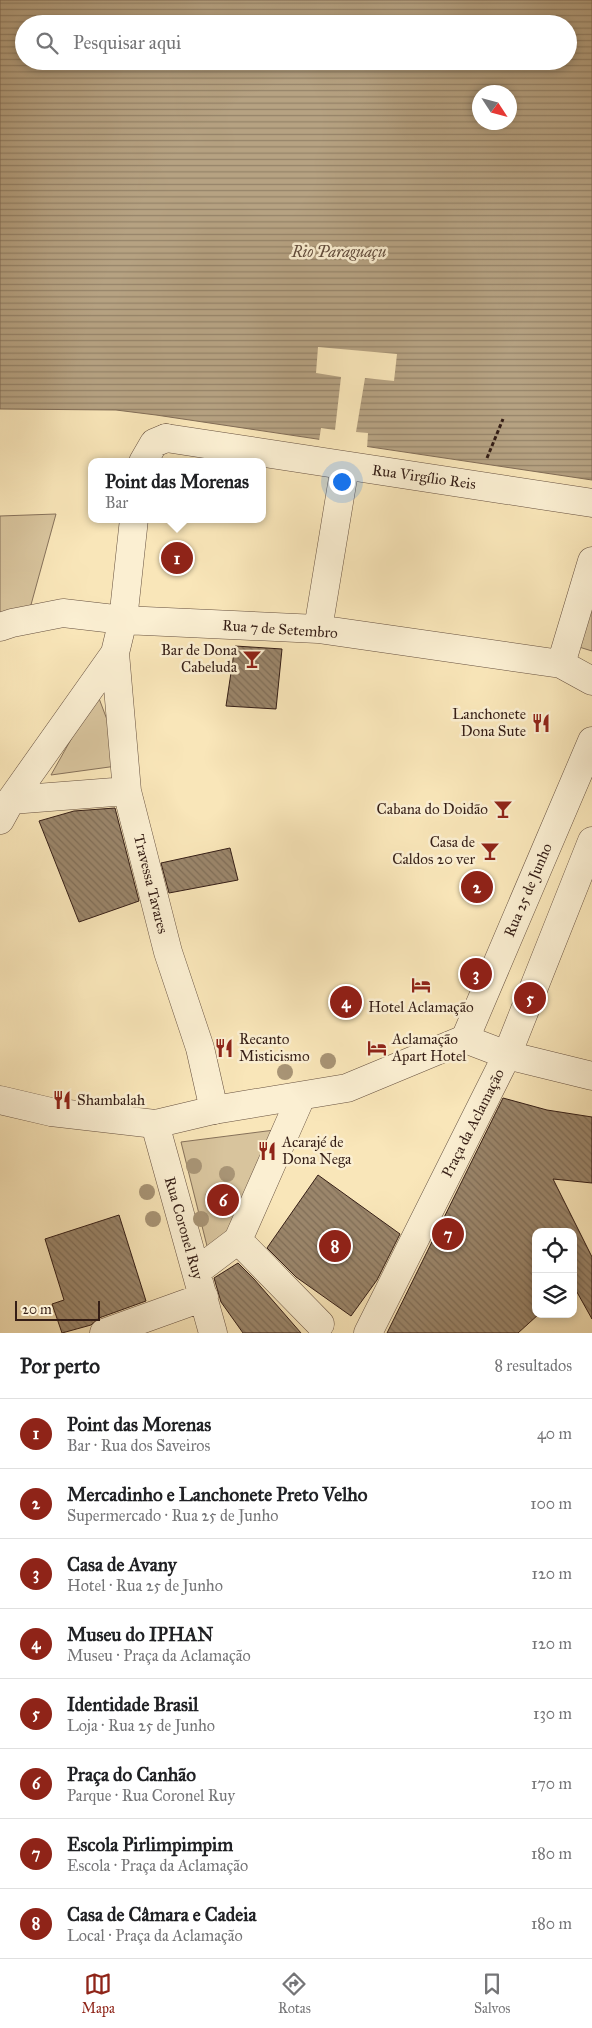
<!DOCTYPE html>
<html lang="pt">
<meta charset="utf-8">
<style>
:root{--surface:#fff;--page:#f6f6f6;--text:#202124;--muted:#757577;--line:#e0e0e0;--accent:#8f2418}
body{margin:0;font-family:"IM FELL Great Primer",serif;background:var(--page);color:var(--text)}
.controls{position:absolute;right:15px;bottom:15px;display:grid;overflow:hidden;border-radius:10px;box-shadow:0 2px 8px #0003}
.controls button{width:45px;height:45px;display:grid;place-items:center;padding:0;border:0;border-bottom:1px solid var(--line);background:var(--surface);color:var(--text);font:25px sans-serif}
.compass{position:absolute;left:472px;top:85px;width:45px;height:45px;border-radius:50%;background:var(--surface);box-shadow:0 2px 8px #0003;rotate:126deg}
.scale{position:absolute;left:15px;bottom:12px;width:85px;box-sizing:border-box;padding-left:5px;border:2px solid #351e16;border-top:0;font-size:14px;line-height:18px;white-space:nowrap;color:#351e16;-webkit-text-stroke:4px #fbefd2;paint-order:stroke}
.you{position:absolute;left:341px;top:481px;width:18px;height:18px;margin:-12px;border:4px solid #fff;border-radius:50%;background:#1a73e8;box-shadow:0 0 0 8px #1a73e833}
.badge{display:grid;place-items:center;width:32px;height:32px;border-radius:50%;background:var(--accent);color:#fff;font-size:16px;font-weight:700}
.pin{position:absolute;translate:-50% -50%;border:2px solid #fff;box-shadow:0 1px 5px #0006}
.popup{position:absolute;left:88px;top:458px;width:178px;height:65px;box-sizing:border-box;display:grid;place-content:center;border-radius:10px;background:var(--surface);filter:drop-shadow(0 1px 4px #0005);font-size:16px;white-space:nowrap;color:var(--muted)}
.popup b{font-size:19px;color:var(--text)}
.popup::after{content:'';position:absolute;left:50%;top:100%;margin-left:-10px;border:10px solid transparent;border-top-color:var(--surface)}
.list{margin:0;padding:0;list-style:none}
h2{display:flex;justify-content:space-between;align-items:center;height:65px;margin:0;padding:0 20px;font-size:21px}
h2 small{font-size:16px;font-weight:400;color:var(--muted)}
.list li{display:grid;grid-template-columns:32px 1fr auto;gap:15px;align-items:center;box-sizing:border-box;height:70px;padding:0 20px;border-top:1px solid var(--line)}
.list b{display:block;font-size:19px;white-space:nowrap}
.list p{margin:0;font-size:16px;white-space:nowrap;color:var(--muted)}
.list em{font-size:16px;font-style:normal;color:var(--muted)}
.icon{flex:none;width:28px;height:28px;fill:none;stroke:currentColor;stroke-width:2;stroke-linecap:round;stroke-linejoin:round}
.map{position:relative;flex:none;width:592px;height:1333px;overflow:hidden}
.search{position:absolute;background:var(--surface);box-shadow:0 2px 8px #0003;left:15px;right:15px;top:15px;height:55px;display:flex;align-items:center;gap:12px;box-sizing:border-box;padding:0 18px;border-radius:28px;color:var(--muted);font-size:19px}
.sheet{height:625px;background:var(--surface)}
nav{display:flex;justify-content:space-around;align-items:center;box-sizing:border-box;height:70px;border-top:1px solid var(--line);background:var(--surface);font-size:14px;color:var(--muted)}
nav a{display:grid;justify-items:center;gap:2px}
nav .on{color:var(--accent)}
.map>svg:first-child{display:block}
.park{fill:#d8c49d;stroke:#86715a}
.water{fill:url(#water-rules);stroke:#826d57;fill-rule:evenodd}
.pier{fill:#f9e6b9}
.building{fill:url(#building-back-hatch);stroke:#351e16}
.lines{fill:none;stroke-linecap:round;stroke-linejoin:round}
.minor-casing{stroke:#66503f;stroke-width:29}
.tertiary-casing{stroke:#66503f;stroke-width:29}
.path{stroke:#351e16;stroke-width:3;stroke-dasharray:4 2.5;stroke-linecap:butt}
.minor{stroke:#fbefd2;stroke-width:28}
.tertiary{stroke:#fbefd2;stroke-width:28}
.tree{fill:#a89475}
.labels{text-anchor:middle;dominant-baseline:central;stroke-width:5;stroke-linejoin:round;paint-order:stroke}
.street-label{font-size:15px;fill:#351e16;stroke:#fbefd2}
.poi-label{font-size:15px;fill:#351e16;stroke:#fbefd2;text-anchor:end}
.water-label{font-size:16px;font-style:italic;fill:#624c3c;stroke:#fbefd2}
</style>
<div class="map">
<svg width="592" height="1333" viewBox="0 0 592 1333">
<defs>
<pattern id="water-rules" width="6" height="5" patternUnits="userSpaceOnUse" patternTransform="scale(1.25)"><rect width="6" height="5" fill="#b6a282"/><path d="M0 2.5h6" fill="none" stroke="#958369"/></pattern>
<pattern id="building-back-hatch" width="6" height="6" patternUnits="userSpaceOnUse" patternTransform="scale(1.25)"><rect width="6" height="6" fill="#9b866b"/><path d="M-1 5l2 2M0 0l6 6M5-1l2 2" fill="none" stroke="#7f6d57"/></pattern>
</defs>
<rect width="100%" height="100%" fill="#f9e6b9"/>
<filter id="stains"><feTurbulence type="fractalNoise" baseFrequency=".004" numOctaves="4"/><feColorMatrix values="0 0 0 0 .2 0 0 0 0 .09 0 0 0 0 .02 0 0 0 .5 -.17"/></filter>
<radialGradient id="worn" r=".72"><stop offset=".6" stop-color="#630" stop-opacity="0"/><stop offset="1" stop-color="#630" stop-opacity=".3"/></radialGradient>
<!-- park -->
<path class="park" d="M56 514 29 612 0 620V516Z
M592 607V651L579 647Z
M97 693 124 765 51 775Z
M298 1127 210 1258 181 1142Z"/>
<!-- water -->
<path class="water" d="M0 0H592V480L156 415 116 410 0 409ZM24 24H568V61H24ZM480 92H510V122H480Z"/>
<!-- pier -->
<path class="pier" d="M318 347 397 354 394 381 365 378 356 432 368 433 367 449 319 441 321 428 335 430 341 377 316 373Z"/>
<!-- building -->
<path class="building" d="M235 646 282 649 276 709 226 706Z
M115 808 139 901 79 922 39 821 74 811Z
M230 848 238 880 169 893 161 863Z
M503 1098 547 1110 592 1117V1183L553 1179 592 1257V1319L573 1285V1232H536V1314H539L518 1333H387Z
M318 1175 400 1234 377 1280 351 1316 296 1277 267 1248Z
M119 1215 146 1301 99 1318 91 1325 62 1333 52 1304 64 1300 45 1239Z
M238 1263 254 1279 301 1333H243L221 1302 214 1278Z"/>
<g class="lines">
<!-- minor casing -->
<g class="minor-casing">
<path id="minor" d="M143 462 154 443 166 438
M134 519 123 620 115 653 127 791 168 952 200 1048 214 1110
M0 627 12 623 63 613 123 620 318 629 561 664 592 681
M318 629 345 466
M561 664 592 561
M11 800 127 791
M0 820 11 800 115 653
M465 1039 592 741
M155 1124 213 1333
M238 1240 320 1324
M197 1271 238 1240 301 1097
M104 1333 204 1297
M368 1333 507 1055 592 841"/>
</g>
<!-- tertiary casing -->
<g class="tertiary-casing">
<path id="tertiary" d="M166 438 592 503
M0 1100 51 1112 155 1124 214 1110 347 1088 465 1039 507 1055 592 1076"/>
</g>
<!-- path -->
<path class="path" d="M487 458 503 419"/>
<!-- minor -->
<use href="#minor" class="minor"/>
<!-- tertiary -->
<use href="#tertiary" class="tertiary"/>
</g>
<!-- trees -->
<g class="tree">
<circle cx="328" cy="1061" r="8"/>
<circle cx="285" cy="1072" r="8"/>
<circle cx="194" cy="1166" r="8"/>
<circle cx="227" cy="1174" r="8"/>
<circle cx="147" cy="1192" r="8"/>
<circle cx="213" cy="1197" r="8"/>
<circle cx="153" cy="1219" r="8"/>
<circle cx="201" cy="1219" r="8"/>
</g>
<!-- icons -->
<defs>
<g id="bar-bare" transform="scale(1.5)"><path d="M-6-5H6L.8 .8V4.5H3.5V6h-7V4.5H-.8V.8Z" fill="#8f2418" stroke="#fbefd2" stroke-width="2.5" paint-order="stroke"/></g>
<g id="restaurant-bare" transform="scale(1.5)"><path d="M-5-6h1v4h1v-4h1v4h1v-4h1v5L-1.5 .5V6h-2V.5L-5-1ZM5-6V6H3V1.5H1.5Q1.5-4 5-6Z" fill="#8f2418" stroke="#fbefd2" stroke-width="2.5" paint-order="stroke"/></g>
<g id="hotel-bare" transform="scale(1.5)"><path d="M-6-4.5h1.5V1H6V5H4.5V3h-9V5H-6ZM-4 0a1.8 1.8 0 1 1 3.6 0ZM.5 0V-2.5h3Q6-2.5 6 0Z" fill="#8f2418" stroke="#fbefd2" stroke-width="2.5" paint-order="stroke"/></g>
</defs>
<g fill-rule="evenodd">
<use href="#bar-bare" x="252" y="659"/>
<use href="#restaurant-bare" x="541" y="723"/>
<use href="#bar-bare" x="503" y="809"/>
<use href="#bar-bare" x="490" y="851"/>
<use href="#hotel-bare" x="421" y="985"/>
<use href="#restaurant-bare" x="224" y="1048"/>
<use href="#hotel-bare" x="377" y="1048"/>
<use href="#restaurant-bare" x="62" y="1100"/>
<use href="#restaurant-bare" x="267" y="1151"/>
</g>
<g class="labels">
<!-- street labels -->
<g class="street-label">
<text transform="translate(424 477) rotate(8)">Rua Virgílio Reis</text>
<text transform="translate(280 629) rotate(4)">Rua 7 de Setembro</text>
<text transform="translate(151 884) rotate(76)">Travessa Tavares</text>
<text transform="translate(528 890) rotate(-67)">Rua 25 de Junho</text>
<text transform="translate(473 1123) rotate(-63)">Praça da Aclamação</text>
<text transform="translate(184 1228) rotate(74)">Rua Coronel Ruy</text>
</g>
<!-- poi labels -->
<g class="poi-label">
<text x="237" y="650">Bar de Dona<tspan x="237" dy="17">Cabeluda</tspan></text>
<text x="526" y="714">Lanchonete<tspan x="526" dy="17">Dona Sute</tspan></text>
<text x="488" y="809">Cabana do Doidão</text>
<text x="475" y="842">Casa de<tspan x="475" dy="17">Caldos 20 ver</tspan></text>
<text x="421" y="1007" text-anchor="middle">Hotel Aclamação</text>
<text x="239" y="1039" text-anchor="start">Recanto<tspan x="239" dy="17">Misticismo</tspan></text>
<text x="392" y="1039" text-anchor="start">Aclamação<tspan x="392" dy="17">Apart Hotel</tspan></text>
<text x="77" y="1100" text-anchor="start">Shambalah</text>
<text x="282" y="1142" text-anchor="start">Acarajé de<tspan x="282" dy="17">Dona Nega</tspan></text>
</g>
<!-- water labels -->
<g class="water-label">
<text x="339" y="251">Rio Paraguaçu</text>
</g>
</g>
<rect width="100%" height="100%" filter="url(#stains)"/>
<rect width="100%" height="100%" fill="url(#worn)"/>
</svg>
<div class="controls">
<button><svg class="icon" aria-label="locate" viewBox="0 0 24 24"><circle cx="12" cy="12" r="6"/><path d="M12 2v4M12 18v4M2 12h4M18 12h4"/></svg></button>
<button><svg class="icon" aria-label="layers" viewBox="0 0 24 24"><path d="M12 4l9 5-9 5-9-5zM3 14l9 5 9-5"/></svg></button>
</div>
<svg class="compass" viewBox="-18 -18 36 36"><path d="M0-13l5 13h-10z" fill="#e53935"/><path d="M0 13l5-13h-10z" fill="#757577"/></svg>
<div class="scale">20 m</div>
<div class="you"></div>
<div class="pin badge" style="left:177px;top:558px">1</div>
<div class="popup"><b>Point das Morenas</b>Bar</div>
<div class="pin badge" style="left:477px;top:887px">2</div>
<div class="pin badge" style="left:476px;top:974px">3</div>
<div class="pin badge" style="left:346px;top:1002px">4</div>
<div class="pin badge" style="left:530px;top:998px">5</div>
<div class="pin badge" style="left:223px;top:1200px">6</div>
<div class="pin badge" style="left:448px;top:1234px">7</div>
<div class="pin badge" style="left:335px;top:1246px">8</div>
<div class="search"><svg class="icon" aria-label="search" viewBox="0 0 24 24"><circle cx="10" cy="10" r="6"/><path d="M15 15l6 6"/></svg>Pesquisar aqui</div>
</div>
<section class="sheet">
<h2>Por perto<small>8 resultados</small></h2>
<ul class="list">
<li><span class="badge">1</span><div><b>Point das Morenas</b><p>Bar · Rua dos Saveiros</p></div><em>40 m</em></li>
<li><span class="badge">2</span><div><b>Mercadinho e Lanchonete Preto Velho</b><p>Supermercado · Rua 25 de Junho</p></div><em>100 m</em></li>
<li><span class="badge">3</span><div><b>Casa de Avany</b><p>Hotel · Rua 25 de Junho</p></div><em>120 m</em></li>
<li><span class="badge">4</span><div><b>Museu do IPHAN</b><p>Museu · Praça da Aclamação</p></div><em>120 m</em></li>
<li><span class="badge">5</span><div><b>Identidade Brasil</b><p>Loja · Rua 25 de Junho</p></div><em>130 m</em></li>
<li><span class="badge">6</span><div><b>Praça do Canhão</b><p>Parque · Rua Coronel Ruy</p></div><em>170 m</em></li>
<li><span class="badge">7</span><div><b>Escola Pirlimpimpim</b><p>Escola · Praça da Aclamação</p></div><em>180 m</em></li>
<li><span class="badge">8</span><div><b>Casa de Câmara e Cadeia</b><p>Local · Praça da Aclamação</p></div><em>180 m</em></li>
</ul>
</section>
<nav>
<a class="on"><svg class="icon" aria-label="map" viewBox="0 0 24 24"><path d="M3 6l6-2 6 2 6-2v14l-6 2-6-2-6 2zM9 4v14M15 6v14"/></svg>Mapa</a>
<a><svg class="icon" aria-label="directions" viewBox="0 0 24 24"><path d="M12 3l9 9-9 9-9-9zM9 14v-3h6M13 9l2 2-2 2"/></svg>Rotas</a>
<a><svg class="icon" aria-label="saved" viewBox="0 0 24 24"><path d="M7 4h10v16l-5-4-5 4z"/></svg>Salvos</a>
</nav>
